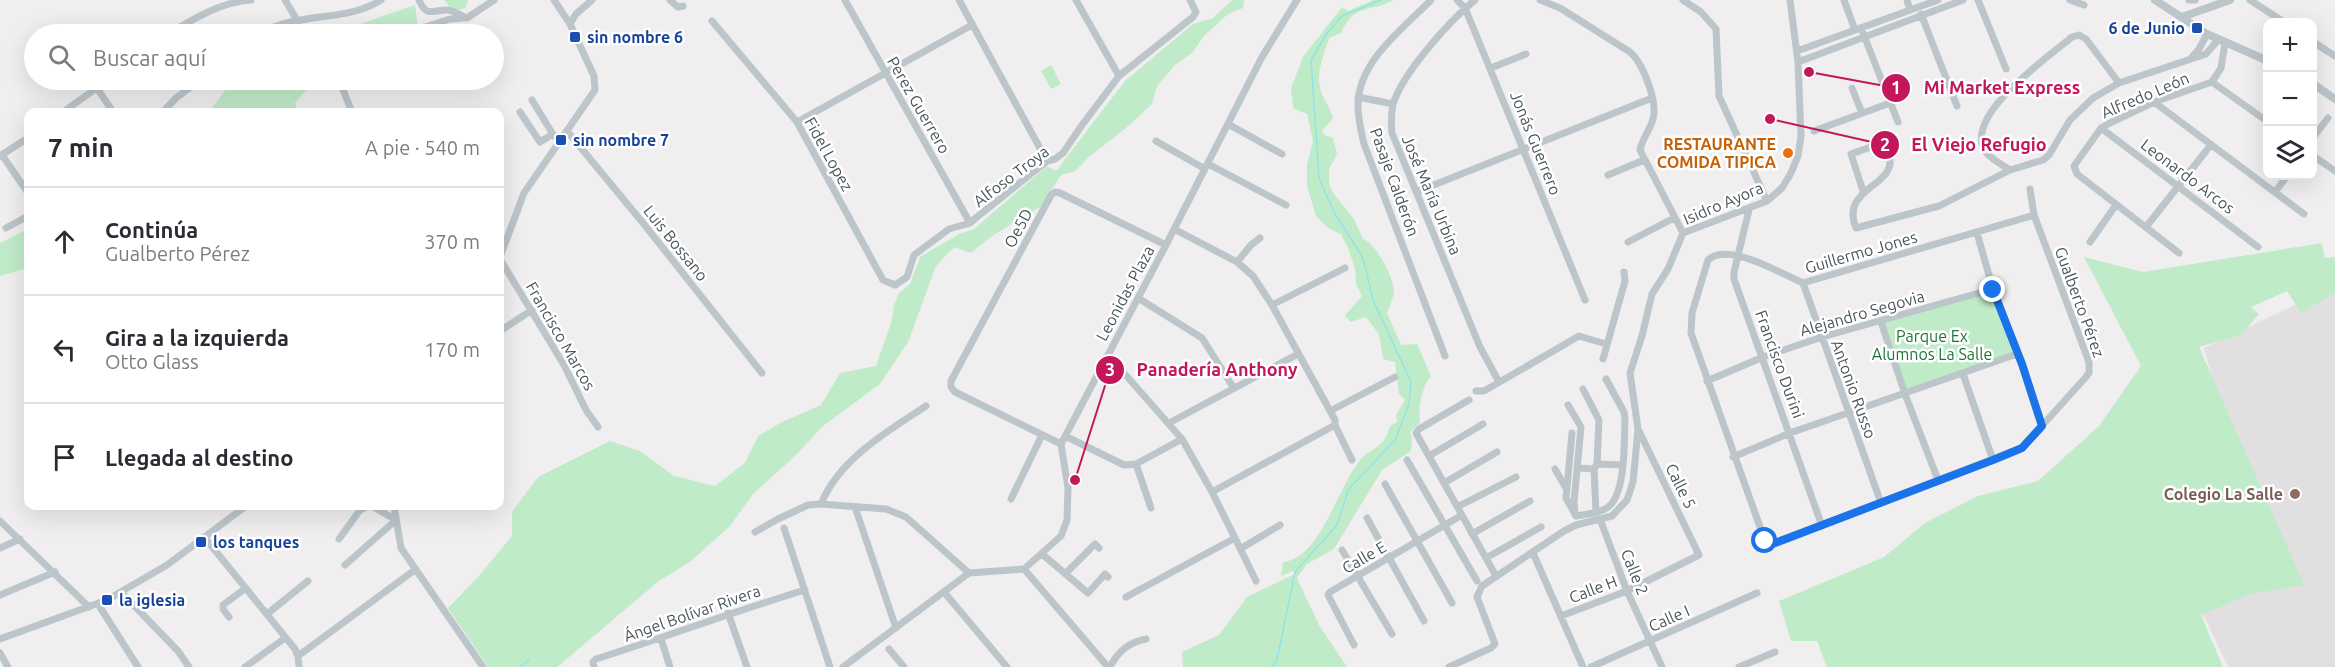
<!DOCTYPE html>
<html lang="es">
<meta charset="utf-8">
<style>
:root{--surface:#fff;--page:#f2f2f3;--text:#2b2b33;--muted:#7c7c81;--line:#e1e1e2}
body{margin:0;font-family:Ubuntu,sans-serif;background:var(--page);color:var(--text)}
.controls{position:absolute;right:18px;top:18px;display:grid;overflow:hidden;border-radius:12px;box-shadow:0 6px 24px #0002}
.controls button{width:54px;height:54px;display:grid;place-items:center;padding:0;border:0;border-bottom:2px solid var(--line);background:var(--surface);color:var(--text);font:30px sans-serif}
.stop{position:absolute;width:18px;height:18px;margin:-14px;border:4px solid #1a73e8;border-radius:50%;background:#fff}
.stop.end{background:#1a73e8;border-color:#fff;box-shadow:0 2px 6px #0008}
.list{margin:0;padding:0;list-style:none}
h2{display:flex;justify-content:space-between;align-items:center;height:78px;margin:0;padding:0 24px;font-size:26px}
h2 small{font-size:20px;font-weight:400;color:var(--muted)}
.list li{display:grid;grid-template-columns:39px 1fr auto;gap:18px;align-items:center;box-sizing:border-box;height:108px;padding:0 24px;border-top:2px solid var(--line)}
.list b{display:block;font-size:22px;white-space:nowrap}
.list p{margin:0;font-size:20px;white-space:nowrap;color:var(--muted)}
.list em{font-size:20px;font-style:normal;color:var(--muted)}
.icon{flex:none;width:33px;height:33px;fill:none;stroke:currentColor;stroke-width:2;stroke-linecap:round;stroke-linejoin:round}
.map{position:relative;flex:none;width:2335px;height:667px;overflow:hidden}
.search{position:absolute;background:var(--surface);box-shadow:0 6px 24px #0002;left:24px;top:24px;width:480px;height:66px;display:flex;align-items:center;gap:15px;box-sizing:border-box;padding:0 21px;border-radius:33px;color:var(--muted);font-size:22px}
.panel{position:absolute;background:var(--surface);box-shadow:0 6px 24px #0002;left:24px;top:108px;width:480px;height:402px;border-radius:12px}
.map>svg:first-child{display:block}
.education{fill:#e2dfe0}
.green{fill:#c0ebc8}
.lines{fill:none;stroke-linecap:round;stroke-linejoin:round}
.stream{stroke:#91e4e4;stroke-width:1.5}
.minor{stroke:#bbc5ca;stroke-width:7}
.tertiary{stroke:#bbc5ca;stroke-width:8}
.route{stroke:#1a73e8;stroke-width:8}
.transit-dot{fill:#1a4fb4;stroke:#fff;stroke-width:2}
.food-dot{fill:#e8710a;stroke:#fff;stroke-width:2}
.education-dot{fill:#8d6e63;stroke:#fff;stroke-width:2}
.labels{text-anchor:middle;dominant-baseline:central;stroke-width:5;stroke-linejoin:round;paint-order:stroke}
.transit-label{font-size:16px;font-weight:bold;fill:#164399;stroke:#fff;text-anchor:start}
.street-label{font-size:16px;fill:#48555a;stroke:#fff}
.food-label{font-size:16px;font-weight:bold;fill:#c56008;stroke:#fff;text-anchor:end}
.park-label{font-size:16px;fill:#1f7538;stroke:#fff}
.education-label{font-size:16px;font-weight:bold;fill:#785e54;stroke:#fff;text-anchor:end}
.leader{fill:none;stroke:#c2185b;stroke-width:2}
.callout-dot{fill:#c2185b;stroke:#fff;stroke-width:2}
.mark-label{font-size:18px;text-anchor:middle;font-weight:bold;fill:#fff}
.callout-label{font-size:18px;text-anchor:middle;font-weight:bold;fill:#c2185b;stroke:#fff;stroke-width:5;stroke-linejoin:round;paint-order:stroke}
</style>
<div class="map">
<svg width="2335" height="667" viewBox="0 0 2335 667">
<rect width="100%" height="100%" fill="#f1eeef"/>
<!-- education -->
<path class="education" d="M2335 286V667H2228L2194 595 2223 417 2204 348Z"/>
<!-- green -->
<path class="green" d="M444 0H468L466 7 460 10 450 7Z
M1232 0H1244L1243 8 1228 14 1204 36 1192 53 1175 65 1157 86 1152 104 1126 128 1089 157 1075 171 1061 175 1040 207 992 236 971 253 954 247 936 266 908 342 880 384 823 426 797 454 753 494 730 526 691 561 659 581 557 667H488L448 608 477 578 512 536V512L538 477 610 441 640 451 674 476 715 486 745 463 758 436 782 422 821 405 840 373 876 366 892 320 894 305 899 293 910 284 920 257 959 234 974 229 1047 166 1056 171 1125 81 1193 24 1213 18Z
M1373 0H1393C1368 14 1355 2 1341 33L1329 38C1324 54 1315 74 1321 91 1324 101 1330 107 1333 118L1322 131 1325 135 1333 138 1337 154 1329 169V183L1333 193 1354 219 1363 239C1377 245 1393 276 1394 291 1394 297 1389 307 1387 313L1401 345 1417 344 1431 376C1421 389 1418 407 1420 423L1410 432 1412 438 1411 451 1382 470 1334 549 1307 564 1297 578 1319 625 1347 667H1183L1182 652 1219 635 1247 597 1295 574 1293 571 1281 576 1283 562C1319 559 1337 490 1358 463 1371 445 1382 453 1390 426L1397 422 1396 415 1405 400 1399 394 1395 362 1383 359 1379 334 1366 317 1350 322 1345 315 1362 296 1356 284 1355 269 1349 250 1341 234 1328 228 1316 216 1307 186V164L1313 141 1307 114 1293 108 1291 88 1303 57 1342 7 1348 11Z
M415 5 418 27 394 29 375 34H331Z
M1051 65 1061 84 1051 89 1041 71Z
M233 80H315L295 103 297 112H209Z
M28 229V268L0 276V243Z
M2322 243 2325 258 2335 257V293L2301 313 2287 291 2251 307 2259 314 2241 335 2199 347 2304 585 2250 594 2201 615 2223 667H1827L1817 641H1791L1779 601 1884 557 1925 523 1978 496 2038 481 2099 426 2141 366 2084 257 2143 272Z
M1993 289 2015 352 1905 394 1881 322Z"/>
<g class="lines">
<!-- stream -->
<path class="stream" d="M521 667 529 659
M1272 667 1277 660 1295 572 1337 525 1348 490 1395 440 1409 404 1411 382 1373 300 1363 258 1334 212 1319 178 1311 60 1327 33 1342 16 1381 0"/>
<!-- minor -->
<path class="minor" d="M285 0 297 20
M419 0C427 19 434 9 448 10 455 11 461 16 467 18L494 0
M554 0 570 24
M670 0 678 7 683 6
M845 0 970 223
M959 0 1047 161
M1076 0 1119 76
M1431 0C1403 29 1357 62 1358 106 1358 119 1361 131 1364 144L1445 356
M1457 0 1465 8 1585 300
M1475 0C1449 21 1403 73 1393 104 1391 114 1391 123 1392 133L1480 347 1499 382
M1540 0 1560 8 1630 52C1643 63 1658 102 1653 119 1650 130 1642 139 1640 150L1683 233
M1683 0 1701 12 1716 29 1719 96 1767 201
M1844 0 1855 30
M1907 0 1910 10
M1978 0 2006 69
M2070 0 2084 5
M2189 0H2195
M2250 0 2284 22
M1921 14 1957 106
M712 21 797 122 883 280 895 285 907 277 914 255 949 229 970 223 977 217 1047 161 1055 159 1063 153 1082 125 1119 76 1193 17 1196 12 1190 0
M1863 33 1898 122
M168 34C194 19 220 2 251 0
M260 34C297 11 345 23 381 0
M410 34 425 27 450 19 464 18
M2312 41 2335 56
M1797 51 1938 0
M2192 57 2199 49 2207 34
M1798 62 1963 0
M1491 68 1526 54
M339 80 352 112
M2212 82 2268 122
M97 88 113 112
M1852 88 1862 113
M1358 97 1393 104
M532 100 554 136
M2154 102 2304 214
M63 112 108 80
M163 112 176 98 200 80
M520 112 540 142 553 134
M797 122 972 25
M1228 124 1282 154
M2101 128 2258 247
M567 131 643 223 762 373
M1814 131 1890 103
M2312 139 2328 118
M1156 141 1205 169
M2 155 28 193
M2312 155 2335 171
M0 156 28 138
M1208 164 1286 205
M2010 170C2001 164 1985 156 1982 145 1973 109 2047 58 2072 37L2079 35 2086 39 2119 83
M1608 175 1644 160
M2030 189 2034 215 2089 362V373L2085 378 2022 448 1775 543 1770 544 1765 541 1691 333 1692 313 1708 260C1727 241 1782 274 1803 283L2034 215
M1863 191 1851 154 1882 143C1887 147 1887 149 1889 155 1899 186 1839 187 1856 228L1939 206 2010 170 2043 160 2049 155 2070 120 2093 98 2119 83 2206 54 2218 40
M1416 192 1652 98
M2275 192 2287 176
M1749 210 1734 272V279L1822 526
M2146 227 2210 146
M6 228 28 216
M1174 229 1237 262 1253 276 1272 305 1335 420V425L1352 460
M1977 233 1993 289 2022 364 2042 426
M1628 242 1674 218
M2090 242 2116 205
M2179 253 2077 174 2074 166 2101 128 2108 124 2154 102 2212 82 2221 68 2225 43
M500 257 524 193 595 90 594 76 570 24 576 14 592 0
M500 259 564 365 586 410 598 427
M1237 262 1251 245 1260 238
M1803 283 1881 503
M1138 298 1202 338 1233 387
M1272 305 1345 268
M1881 322 1905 394 1938 480
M500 331 532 310
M1108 355 1182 439 1212 492 1235 538 1126 597
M1603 359 1625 281 1624 272
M1963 374 1993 460
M1707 381 1763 357 1822 337 1993 289
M1476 391H1484L1579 336 1606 344
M1469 400 1419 429 1416 433 1496 576
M1568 405 1581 427 1574 502 1575 514
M1330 411 1395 377
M1169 423 1298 354
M1572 433 1566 498 1576 516C1586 514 1599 514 1608 507 1626 494 1624 441 1625 420L1624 412 1606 379
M1065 436 1124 465 1136 464 1182 439
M1061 444 955 392 951 387V381L1051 195 1055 192 1060 193 1166 245
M1429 456 1483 424
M1733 457 1790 433 2017 354
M1407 460 1477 581
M1136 464 1151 508
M1597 464 1622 465
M1578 468 1594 469 1597 464 1599 420 1583 389
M1555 469 1567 490
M1594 469 1596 512
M1444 483 1497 452
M1385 484 1452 603
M1212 492 1335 425
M1011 499 1042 435
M821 504C839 459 888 431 926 406
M394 506 401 548 483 667
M855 507 896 628
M1457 507 1516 477
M1367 518 1424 621
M1600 519 1627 591 1662 667
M0 521 89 607
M784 528 830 667
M755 532 778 519 808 505 821 504 886 509 906 517 969 573
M1472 534 1530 501
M205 538 295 649 298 656 299 667
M1235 538 1256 581
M339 539 360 510 368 506
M0 548 20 539
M1240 549 1280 525
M1342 550 1392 634
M1533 553 1583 667
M1042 554 1088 593 1105 574 1108 577
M1486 558 1541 527
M345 565 396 520 372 506
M1024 569 1108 667
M1066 573 1095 544 1099 548
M121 592 178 651 189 667
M944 592 1007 667
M0 595 55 572
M98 604 138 667
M728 613 747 667
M267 614 308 581
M1561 616 1627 591 1699 555 1639 431
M229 617 223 609V605L246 588
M0 639 107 600 167 565 246 506
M661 639 670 667
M1354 645 1328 595 1330 592 1462 515
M889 649 904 667
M0 653 8 667
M298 656 416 569
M245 667 285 638
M594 667 593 662 596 659C666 637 735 611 805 590
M843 667 969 573 1024 569 1061 536 1067 520 1068 488 1061 444 1166 245 1262 57 1297 0
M1110 667C1118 651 1129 642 1146 639
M1449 667 1491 648 1495 644 1477 597 1482 586 1564 531 1576 525 1612 516 1627 500 1633 482 1638 429 1630 373 1642 336 1652 294 1668 269 1683 233 1767 201 1782 188 1791 173 1798 156 1801 136 1798 62 1790 0
M1591 667 1757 593
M1739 667 1775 652"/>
<!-- tertiary -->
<path class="tertiary" d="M2155 0 2207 34 2268 61
M2182 17 2230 0
M2312 83 2335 99"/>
</g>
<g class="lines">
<!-- route -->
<path class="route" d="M1765 541 1770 544 1775 543 1993 460 2022 448 2042 426 2022 364 1993 290"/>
</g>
<!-- markers -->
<g class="transit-dot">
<rect x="2191" y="22" width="12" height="12" rx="3"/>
<rect x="569" y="31" width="12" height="12" rx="3"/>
<rect x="555" y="134" width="12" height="12" rx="3"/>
<rect x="195" y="536" width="12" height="12" rx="3"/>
<rect x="101" y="594" width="12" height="12" rx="3"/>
</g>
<circle class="food-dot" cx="1788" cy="153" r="6"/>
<circle class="education-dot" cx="2295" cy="494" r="6"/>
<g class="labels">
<!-- transit labels -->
<g class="transit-label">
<text x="2185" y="28" text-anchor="end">6 de Junio</text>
<text x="587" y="37">sin nombre 6</text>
<text x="573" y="140">sin nombre 7</text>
<text x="213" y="542">los tanques</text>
<text x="119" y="600">la iglesia</text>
</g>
<!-- street labels -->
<g class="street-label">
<text transform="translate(2145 95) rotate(-23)">Alfredo León</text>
<text transform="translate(919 105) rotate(60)">Perez Guerrero</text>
<text transform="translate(1536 143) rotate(68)">Jonás Guerrero</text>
<text transform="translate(829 154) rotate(61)">Fidel Lopez</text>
<text transform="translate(1011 176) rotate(-37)">Alfoso Troya</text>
<text transform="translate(2188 176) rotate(37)">Leonardo Arcos</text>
<text transform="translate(1395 182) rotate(70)">Pasaje Calderón</text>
<text transform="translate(1432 195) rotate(67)">José María Urbina</text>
<text transform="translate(1723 203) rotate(-23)">Isidro Ayora</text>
<text transform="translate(1018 228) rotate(-62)">Oe5D</text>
<text transform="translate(676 243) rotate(51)">Luis Bossano</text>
<text transform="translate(1861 252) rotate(-16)">Guillermo Jones</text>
<text transform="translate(1125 293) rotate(-62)">Leonidas Plaza</text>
<text transform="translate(2080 302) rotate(70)">Gualberto Pérez</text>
<text transform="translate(1862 313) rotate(-16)">Alejandro Segovia</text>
<text transform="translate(561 336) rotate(60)">Francisco Marcos</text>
<text transform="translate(1780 364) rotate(70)">Francisco Durini</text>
<text transform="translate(1854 389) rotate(70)">Antonio Russo</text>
<text transform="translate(1681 486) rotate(64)">Calle 5</text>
<text transform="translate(1364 557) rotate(-30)">Calle E</text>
<text transform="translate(1635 572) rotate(68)">Calle 2</text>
<text transform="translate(1593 589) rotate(-21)">Calle H</text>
<text transform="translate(692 613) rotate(-19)">Ángel Bolívar Rivera</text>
<text transform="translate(1669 618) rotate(-24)">Calle I</text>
</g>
<!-- food labels -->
<g class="food-label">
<text x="1776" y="144">RESTAURANTE<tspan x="1776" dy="18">COMIDA TIPICA</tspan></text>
</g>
<!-- park labels -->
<g class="park-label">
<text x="1932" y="336">Parque Ex<tspan x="1932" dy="18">Alumnos La Salle</tspan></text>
</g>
<!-- education labels -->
<g class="education-label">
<text x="2283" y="494">Colegio La Salle</text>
</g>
</g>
<!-- callouts -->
<path class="leader" d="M1809 72L1896 88M1770 119L1885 145M1075 480L1110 370"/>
<g class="callout-dot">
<circle cx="1809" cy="72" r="6"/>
<circle cx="1770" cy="119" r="6"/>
<circle cx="1075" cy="480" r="6"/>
<circle cx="1896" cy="88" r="15"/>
<circle cx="1885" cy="145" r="15"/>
<circle cx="1110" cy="370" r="15"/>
</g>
<g class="mark-label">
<text x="1896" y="94">1</text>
<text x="1885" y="151">2</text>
<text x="1110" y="376">3</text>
</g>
<g class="callout-label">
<text x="2002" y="94">Mi Market Express</text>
<text x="1979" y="151">El Viejo Refugio</text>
<text x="1217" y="376">Panadería Anthony</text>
</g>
</svg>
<div class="controls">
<button>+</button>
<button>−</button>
<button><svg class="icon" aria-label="layers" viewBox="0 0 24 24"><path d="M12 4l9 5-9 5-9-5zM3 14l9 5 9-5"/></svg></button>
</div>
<div class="stop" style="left:1765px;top:541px"></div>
<div class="stop end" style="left:1993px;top:290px"></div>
<div class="search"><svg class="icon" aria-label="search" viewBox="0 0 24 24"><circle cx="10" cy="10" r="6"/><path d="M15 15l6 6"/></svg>Buscar aquí</div>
<section class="panel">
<h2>7 min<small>A pie · 540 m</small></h2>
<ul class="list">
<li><svg class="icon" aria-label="ahead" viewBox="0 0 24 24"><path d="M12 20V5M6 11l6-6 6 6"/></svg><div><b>Continúa</b><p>Gualberto Pérez</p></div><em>370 m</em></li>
<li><svg class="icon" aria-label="left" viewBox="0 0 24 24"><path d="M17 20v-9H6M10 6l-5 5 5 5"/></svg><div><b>Gira a la izquierda</b><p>Otto Glass</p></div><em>170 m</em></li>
<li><svg class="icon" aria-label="arrive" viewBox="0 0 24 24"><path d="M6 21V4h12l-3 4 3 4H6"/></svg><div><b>Llegada al destino</b></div></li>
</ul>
</section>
</div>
